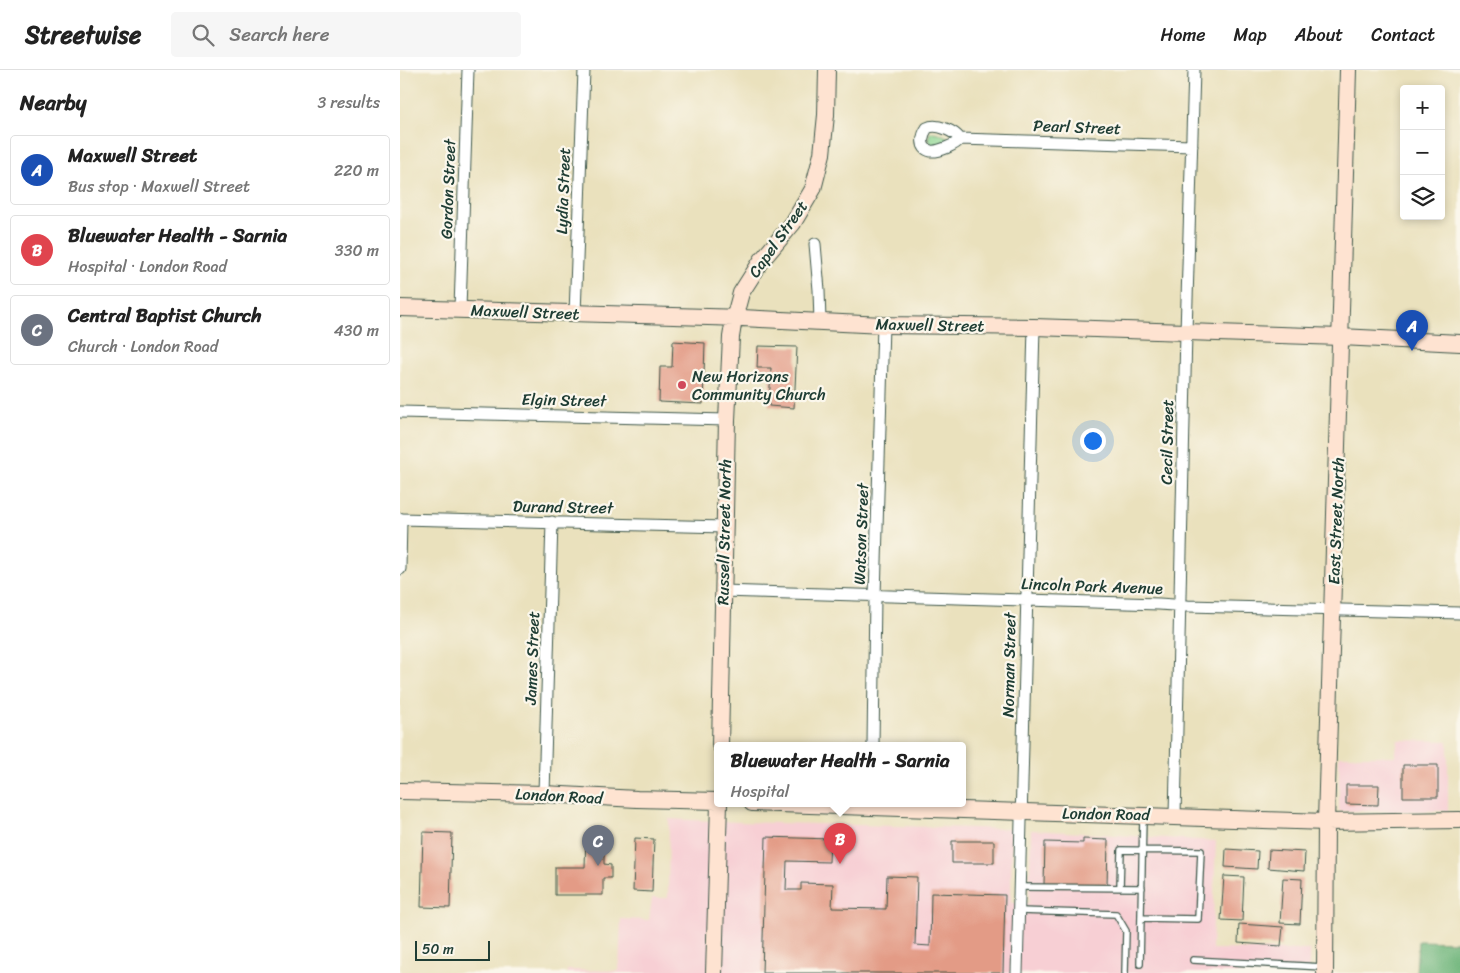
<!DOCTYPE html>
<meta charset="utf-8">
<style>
:root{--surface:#fff;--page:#f6f6f6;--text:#222;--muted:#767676;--line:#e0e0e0;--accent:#d1495b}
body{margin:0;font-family:Sriracha,sans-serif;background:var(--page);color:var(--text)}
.controls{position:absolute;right:15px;top:15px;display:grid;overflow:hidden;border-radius:5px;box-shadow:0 2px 8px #0003}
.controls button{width:45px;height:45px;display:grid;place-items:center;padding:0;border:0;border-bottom:1px solid var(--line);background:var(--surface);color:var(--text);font:25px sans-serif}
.scale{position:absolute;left:15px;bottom:12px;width:75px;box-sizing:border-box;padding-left:5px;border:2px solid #1f3d34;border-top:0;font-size:14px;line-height:18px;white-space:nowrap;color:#1f3d34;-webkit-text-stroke:4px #fbf7ec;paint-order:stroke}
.you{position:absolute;left:692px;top:370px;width:18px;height:18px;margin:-12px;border:4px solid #fff;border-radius:50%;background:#1a73e8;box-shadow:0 0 0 8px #1a73e833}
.badge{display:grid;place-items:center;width:32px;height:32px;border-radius:50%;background:var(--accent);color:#fff;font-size:16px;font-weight:700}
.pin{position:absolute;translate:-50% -41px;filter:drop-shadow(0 1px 2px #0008)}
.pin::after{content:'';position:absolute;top:26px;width:18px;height:15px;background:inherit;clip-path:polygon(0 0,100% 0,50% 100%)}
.popup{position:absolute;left:314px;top:672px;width:252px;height:65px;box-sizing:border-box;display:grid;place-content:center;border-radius:5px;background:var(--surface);filter:drop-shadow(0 1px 4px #0005);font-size:16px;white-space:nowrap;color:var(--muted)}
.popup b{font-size:19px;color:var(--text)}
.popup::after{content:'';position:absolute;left:50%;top:100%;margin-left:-10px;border:10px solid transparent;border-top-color:var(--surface)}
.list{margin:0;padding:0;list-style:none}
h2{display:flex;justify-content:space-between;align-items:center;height:65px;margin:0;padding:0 20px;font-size:21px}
h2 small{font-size:16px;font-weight:400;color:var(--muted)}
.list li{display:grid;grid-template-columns:32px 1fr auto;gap:15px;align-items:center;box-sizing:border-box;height:70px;margin:0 10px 10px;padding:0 10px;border:1px solid var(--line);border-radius:5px}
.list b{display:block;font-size:19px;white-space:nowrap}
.list p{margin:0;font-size:16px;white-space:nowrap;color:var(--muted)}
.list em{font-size:16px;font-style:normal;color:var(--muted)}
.icon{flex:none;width:28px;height:28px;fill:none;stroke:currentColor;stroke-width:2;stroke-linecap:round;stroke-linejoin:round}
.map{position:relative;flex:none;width:1060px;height:903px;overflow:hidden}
header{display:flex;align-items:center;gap:30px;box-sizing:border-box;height:70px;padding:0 25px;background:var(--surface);border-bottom:1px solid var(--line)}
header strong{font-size:24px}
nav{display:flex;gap:28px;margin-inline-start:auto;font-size:18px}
.search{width:350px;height:45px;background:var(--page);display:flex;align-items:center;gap:12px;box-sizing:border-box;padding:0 18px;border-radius:5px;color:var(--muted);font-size:19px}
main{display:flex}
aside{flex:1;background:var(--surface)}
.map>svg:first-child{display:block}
.built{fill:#f7cfd4}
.green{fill:#8bd591;stroke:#558962}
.forest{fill:#70b67b;stroke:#487a58}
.building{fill:#e39b86}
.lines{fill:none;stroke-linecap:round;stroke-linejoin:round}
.lane-casing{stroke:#3d5649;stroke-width:8}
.street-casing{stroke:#3d5649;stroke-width:13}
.secondary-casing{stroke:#3d5649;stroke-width:18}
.lane{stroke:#fff;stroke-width:5.5}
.street{stroke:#fff;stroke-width:11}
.secondary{stroke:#fee3d1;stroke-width:16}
.poi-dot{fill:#d1495b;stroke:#fbf7ec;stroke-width:2}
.labels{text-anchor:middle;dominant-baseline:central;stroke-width:4.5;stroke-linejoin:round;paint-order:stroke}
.street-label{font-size:16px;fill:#1f3d34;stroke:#fbf7ec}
.poi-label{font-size:16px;fill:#1f3d34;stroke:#fbf7ec;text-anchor:start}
</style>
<header>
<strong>Streetwise</strong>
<div class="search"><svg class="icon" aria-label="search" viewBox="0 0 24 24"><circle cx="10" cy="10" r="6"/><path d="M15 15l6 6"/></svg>Search here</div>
<nav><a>Home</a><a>Map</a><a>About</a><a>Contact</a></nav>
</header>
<main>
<aside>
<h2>Nearby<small>3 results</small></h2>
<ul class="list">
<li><span class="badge" style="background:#1a4fb4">A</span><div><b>Maxwell Street</b><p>Bus stop · Maxwell Street</p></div><em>220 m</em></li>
<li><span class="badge" style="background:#e0444e">B</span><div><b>Bluewater Health - Sarnia</b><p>Hospital · London Road</p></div><em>330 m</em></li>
<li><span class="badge" style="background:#6b7280">C</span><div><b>Central Baptist Church</b><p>Church · London Road</p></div><em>430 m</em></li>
</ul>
</aside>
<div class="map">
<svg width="1060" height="903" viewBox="0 0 1060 903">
<rect width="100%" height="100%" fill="#fbf7ec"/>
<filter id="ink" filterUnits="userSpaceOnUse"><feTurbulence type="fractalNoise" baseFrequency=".02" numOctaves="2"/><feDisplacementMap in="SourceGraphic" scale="10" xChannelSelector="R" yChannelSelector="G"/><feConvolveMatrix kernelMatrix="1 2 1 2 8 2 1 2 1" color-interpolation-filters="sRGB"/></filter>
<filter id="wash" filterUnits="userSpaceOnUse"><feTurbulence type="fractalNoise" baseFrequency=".0096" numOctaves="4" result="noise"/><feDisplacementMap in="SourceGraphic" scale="20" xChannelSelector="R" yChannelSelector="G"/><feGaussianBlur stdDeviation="1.12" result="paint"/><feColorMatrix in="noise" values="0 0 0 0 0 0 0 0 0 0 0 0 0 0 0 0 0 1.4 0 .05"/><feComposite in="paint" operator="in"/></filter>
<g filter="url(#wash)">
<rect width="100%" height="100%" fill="#eae1bd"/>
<!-- built -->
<path class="built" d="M998 670 1048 671V741H939V686H995Z
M269 749 337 752 612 759 611 833H629L631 760 816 771 812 879 910 880 908 903H167V900L219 901 221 849 249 850 252 828H268Z"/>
<!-- green -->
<path class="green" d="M533 62 538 63 552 69 538 76 532 75 528 69 530 63Z"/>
<!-- forest -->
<path class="forest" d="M1018 871 1060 872V903H1016Z"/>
<g id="blocks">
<!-- building -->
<path class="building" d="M273 271 305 273 303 334 259 332 260 297H272Z
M358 276 397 277 394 338 369 336 371 298H357Z
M1003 695H1038V727H1003Z
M946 715H979L978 735 946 734Z
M23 762 52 763 50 838 21 837Z
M186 764H204V794L211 795V808H203V825H155V797H185Z
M366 767 430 769 429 792 387 791 386 820H401V813L433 814 432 838 486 839 487 806 517 807 515 875 530 876 531 823 605 825 603 903H362Z
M235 768 254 769 252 822 233 821Z
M683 769 708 770 707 816 644 815 645 772 683 773Z
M552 771H594V793H552Z
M826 779 858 781 857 799 825 797Z
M869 780 905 782 904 801 868 798Z
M824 806 844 807 842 851 821 850Z
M883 808 902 809 900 854 880 853Z
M839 854 883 857 881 876 838 873Z"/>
</g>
</g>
<g filter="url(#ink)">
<use href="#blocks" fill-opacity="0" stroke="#3d5649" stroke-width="1"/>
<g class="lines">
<!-- lane casing -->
<g class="lane-casing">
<path id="lane" d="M619 817 742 818
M720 818 721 780 801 781 798 849 741 848
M619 841 716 844 726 861 725 903
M793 890 923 897
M740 894 743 747"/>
</g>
<!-- street casing -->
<g class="street-casing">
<path id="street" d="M560 69C556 75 538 82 531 81 519 79 522 65 527 58 537 53 554 61 560 69L792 76
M415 174 419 220 420 252
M60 239 68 0
M175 244 184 0
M0 342 327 350
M0 449 325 457
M0 499 1 449
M323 521 759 534 788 536 1060 543
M473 675 475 526 483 255
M144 724 152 452
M775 746 786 262 794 0
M617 903 634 257"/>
</g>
<!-- secondary casing -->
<g class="secondary-casing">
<path id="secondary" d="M0 238 342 248 483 255 634 257 941 267 1060 273
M320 675 327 350 331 267 334 249 341 223 362 190 393 153 413 119 422 84 426 45 427 0
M0 721 144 724 237 729 318 731
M352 733 926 752 1060 750
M314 903 319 733
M925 903 926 752 948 0"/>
</g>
<!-- lane -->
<use href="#lane" class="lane"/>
<!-- street -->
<use href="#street" class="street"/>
<!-- secondary -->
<use href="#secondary" class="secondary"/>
</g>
</g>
<!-- markers -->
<circle class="poi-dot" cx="282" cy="315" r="5"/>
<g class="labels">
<!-- street labels -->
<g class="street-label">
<text transform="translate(677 57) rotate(2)">Pearl Street</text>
<text transform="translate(48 119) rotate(-88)">Gordon Street</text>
<text transform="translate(163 121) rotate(-88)">Lydia Street</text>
<text transform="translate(378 169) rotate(-55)">Capel Street</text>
<text transform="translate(125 242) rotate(2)">Maxwell Street</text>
<text transform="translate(530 255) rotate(1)">Maxwell Street</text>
<text transform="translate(164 330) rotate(1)">Elgin Street</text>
<text transform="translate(767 372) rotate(-89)">Cecil Street</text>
<text transform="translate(163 437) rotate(1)">Durand Street</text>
<text transform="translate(936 451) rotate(-88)">East Street North</text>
<text transform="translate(324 462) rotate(-89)">Russell Street North</text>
<text transform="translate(461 464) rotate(-88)">Watson Street</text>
<text transform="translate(692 516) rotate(2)">Lincoln Park Avenue</text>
<text transform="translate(132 588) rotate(-88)">James Street</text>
<text transform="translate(609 595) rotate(-89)">Norman Street</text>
<text transform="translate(159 726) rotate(3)">London Road</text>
<text transform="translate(706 744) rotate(1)">London Road</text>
</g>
<!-- poi labels -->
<g class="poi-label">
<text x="292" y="306">New Horizons<tspan x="292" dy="18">Community Church</tspan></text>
</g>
</g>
</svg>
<div class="controls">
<button>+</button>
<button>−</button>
<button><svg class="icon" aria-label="layers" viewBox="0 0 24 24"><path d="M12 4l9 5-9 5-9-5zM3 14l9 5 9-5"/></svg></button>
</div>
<div class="scale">50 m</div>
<div class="you"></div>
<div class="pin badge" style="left:1012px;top:281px;background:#1a4fb4">A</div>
<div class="pin badge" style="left:440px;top:794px;background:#e0444e">B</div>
<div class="popup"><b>Bluewater Health - Sarnia</b>Hospital</div>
<div class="pin badge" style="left:198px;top:796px;background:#6b7280">C</div>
</div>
</main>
